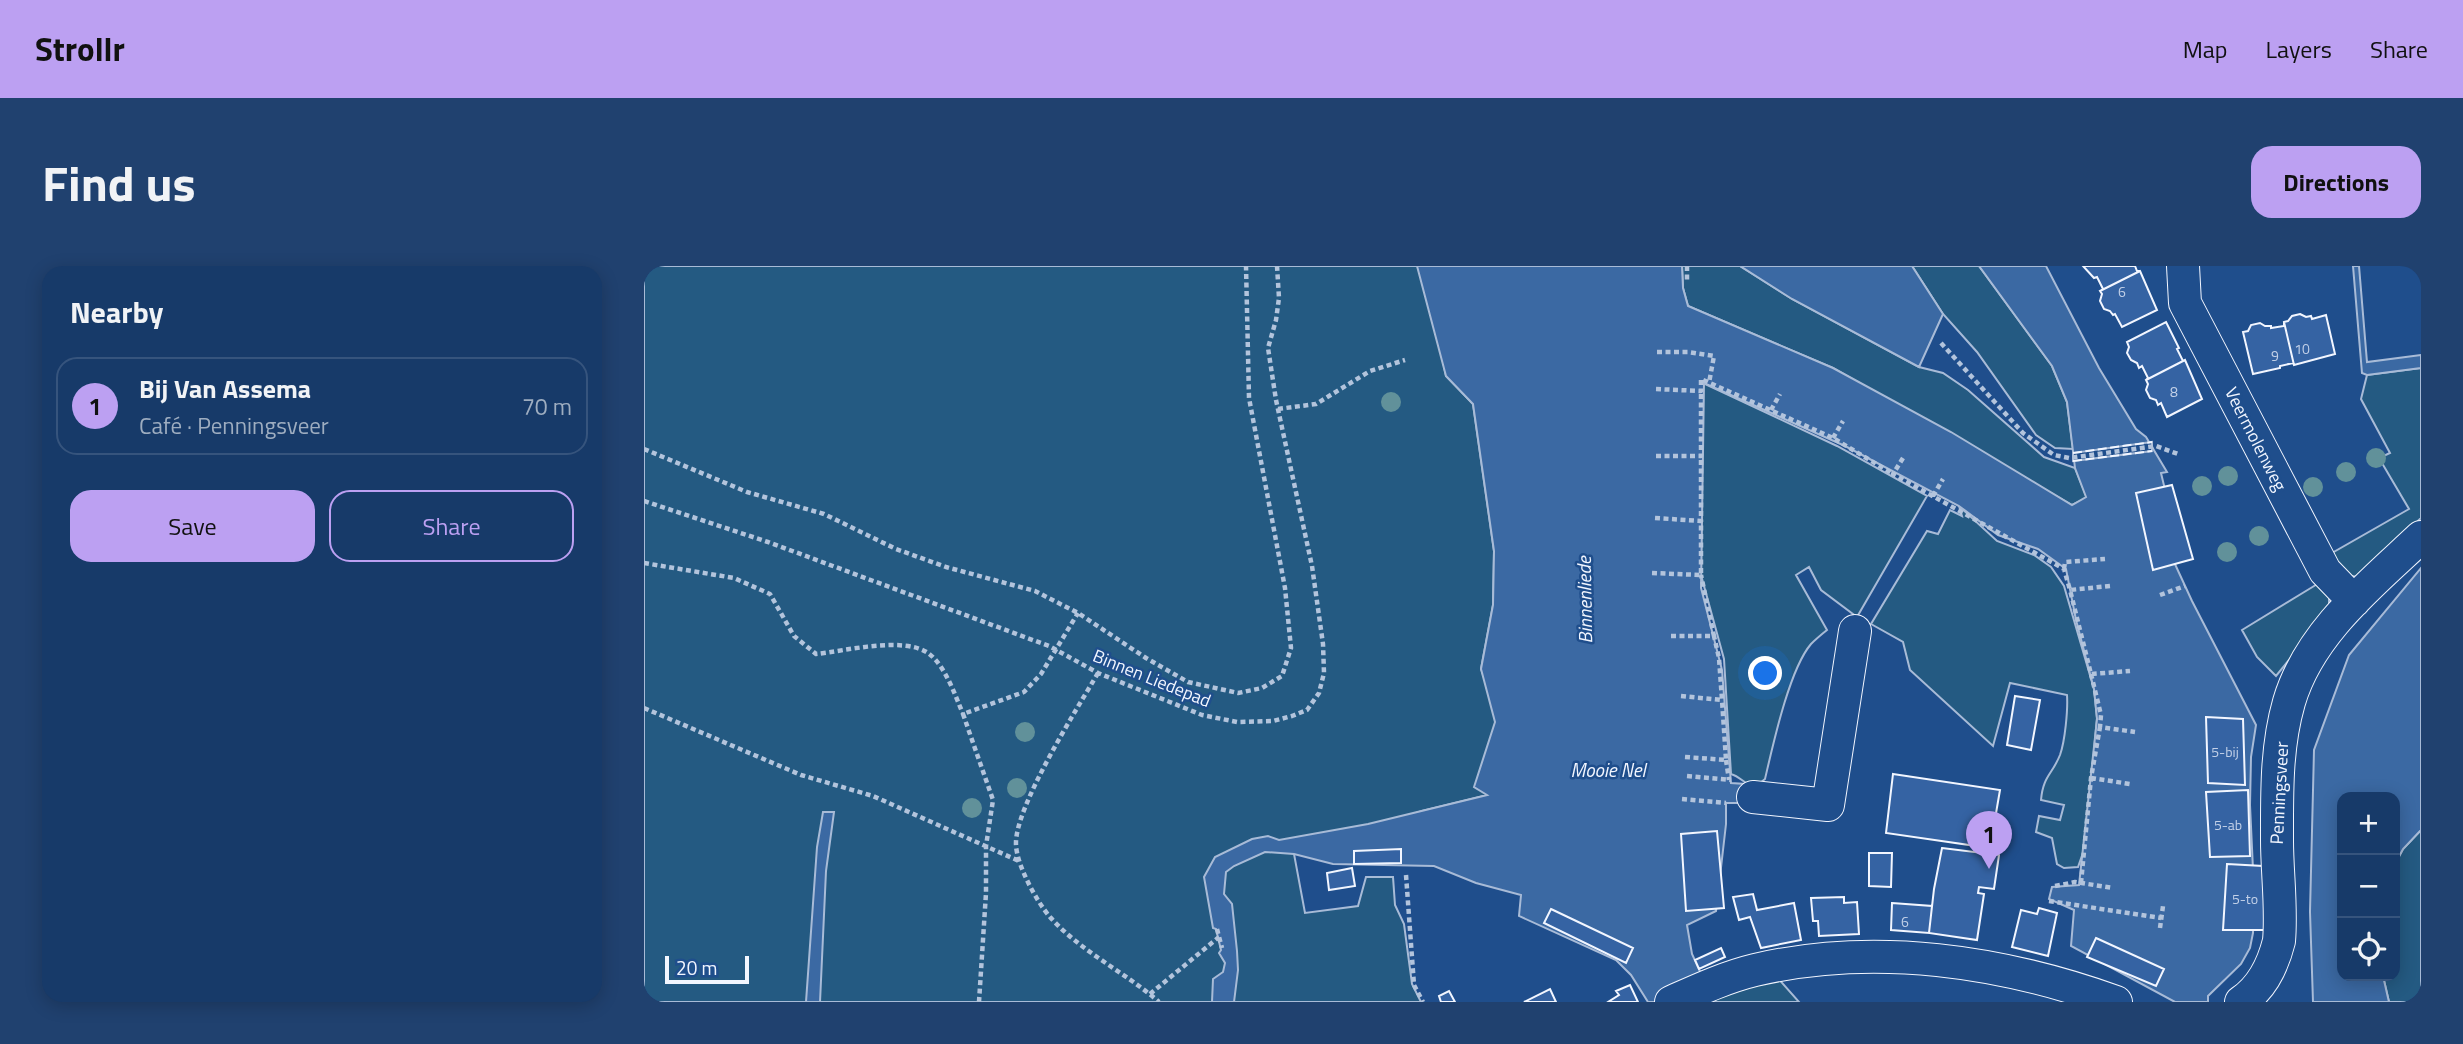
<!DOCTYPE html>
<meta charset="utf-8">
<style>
:root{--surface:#173a69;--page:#20416f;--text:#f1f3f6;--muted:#9eadc0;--line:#36547d;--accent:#bca0f2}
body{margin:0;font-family:"Titillium Web",sans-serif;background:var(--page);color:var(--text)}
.controls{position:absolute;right:21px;bottom:21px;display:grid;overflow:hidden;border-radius:14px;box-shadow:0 4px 18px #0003}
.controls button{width:63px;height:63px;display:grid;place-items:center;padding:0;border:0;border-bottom:2px solid var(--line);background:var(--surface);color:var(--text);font:35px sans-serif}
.scale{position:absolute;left:21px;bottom:18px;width:84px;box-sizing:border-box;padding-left:7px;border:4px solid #f2f6ff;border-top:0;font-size:19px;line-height:24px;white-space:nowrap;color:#f2f6ff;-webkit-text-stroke:5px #1f4e8c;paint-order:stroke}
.you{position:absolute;left:1122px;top:408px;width:24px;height:24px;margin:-18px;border:5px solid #fff;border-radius:50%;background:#1a73e8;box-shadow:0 0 0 10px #1a73e833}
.badge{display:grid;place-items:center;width:46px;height:46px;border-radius:50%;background:var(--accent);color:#111;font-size:23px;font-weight:700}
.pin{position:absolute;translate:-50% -58px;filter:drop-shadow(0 2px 4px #0008)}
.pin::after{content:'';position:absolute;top:37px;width:24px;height:21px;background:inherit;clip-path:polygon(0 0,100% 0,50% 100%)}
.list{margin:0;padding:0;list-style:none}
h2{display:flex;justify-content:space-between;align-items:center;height:91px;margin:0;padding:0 28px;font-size:30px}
h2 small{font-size:23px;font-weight:400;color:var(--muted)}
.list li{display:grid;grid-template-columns:46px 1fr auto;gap:21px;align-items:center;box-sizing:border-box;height:98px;margin:0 14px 14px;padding:0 14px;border:2px solid var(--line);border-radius:21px}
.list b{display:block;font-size:26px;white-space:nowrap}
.list p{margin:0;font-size:23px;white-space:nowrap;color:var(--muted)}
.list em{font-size:23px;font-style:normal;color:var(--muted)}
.actions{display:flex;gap:14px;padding:21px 28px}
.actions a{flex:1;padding:16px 0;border:2px solid var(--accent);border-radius:21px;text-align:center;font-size:24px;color:var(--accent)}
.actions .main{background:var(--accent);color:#111}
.icon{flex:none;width:38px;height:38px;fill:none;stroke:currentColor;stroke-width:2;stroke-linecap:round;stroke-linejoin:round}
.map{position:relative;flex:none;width:1777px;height:736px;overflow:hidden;border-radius:21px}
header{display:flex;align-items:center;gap:42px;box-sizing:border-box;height:98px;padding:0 35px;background:var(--accent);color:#111}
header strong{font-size:33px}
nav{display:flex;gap:38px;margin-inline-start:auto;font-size:24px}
.intro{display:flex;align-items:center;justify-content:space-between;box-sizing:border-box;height:168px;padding:0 42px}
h1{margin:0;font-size:49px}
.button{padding:18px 32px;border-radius:21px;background:var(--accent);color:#111;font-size:24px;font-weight:700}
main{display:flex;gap:42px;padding:0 42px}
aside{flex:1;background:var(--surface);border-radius:21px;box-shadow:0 4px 18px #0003}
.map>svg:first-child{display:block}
.green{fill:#245a82;stroke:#a8bbd7;stroke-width:2}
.water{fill:#3b69a3;stroke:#a8bbd7;stroke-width:2}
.pier{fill:#1f4e8c;stroke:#a8bbd7;stroke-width:2}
.building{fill:#3563a3;stroke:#f2f6ff;stroke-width:2}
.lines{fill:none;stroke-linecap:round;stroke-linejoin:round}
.minor-casing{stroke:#f2f6ff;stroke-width:34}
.path{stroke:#b3c4dc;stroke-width:4.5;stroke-dasharray:5 3.5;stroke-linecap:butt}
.minor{stroke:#1f4e8c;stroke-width:32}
.fence{stroke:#f2f6ff;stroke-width:2;stroke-dasharray:9 3.5;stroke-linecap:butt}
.tree{fill:#61919a}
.labels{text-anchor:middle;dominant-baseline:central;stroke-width:5;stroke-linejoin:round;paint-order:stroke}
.number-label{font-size:14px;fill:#c3d1e8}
.street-label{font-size:18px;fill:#f2f6ff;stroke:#1f4e8c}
.water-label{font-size:19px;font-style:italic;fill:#f2f6ff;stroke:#1f4e8c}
</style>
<header>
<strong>Strollr</strong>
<nav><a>Map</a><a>Layers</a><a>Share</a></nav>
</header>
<div class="intro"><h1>Find us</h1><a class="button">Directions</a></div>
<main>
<aside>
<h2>Nearby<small></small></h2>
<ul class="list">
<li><span class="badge">1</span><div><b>Bij Van Assema</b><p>Café · Penningsveer</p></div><em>70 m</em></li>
</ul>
<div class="actions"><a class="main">Save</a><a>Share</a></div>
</aside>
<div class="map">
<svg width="1777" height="736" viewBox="0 0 1777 736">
<rect width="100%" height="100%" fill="#1f4e8c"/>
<!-- green -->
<path class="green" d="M0 0H779L802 110 829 138 850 285 849 339 837 403 854 452 844 483V529L778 545 650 588 661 647 714 640 722 611H749L751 639 760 658 768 718 777 736H0Z
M1038 0H1096L1148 33 1275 101 1299 107 1324 124 1400 191 1431 202 1443 232 1428 239 1189 102 1044 40 1039 22Z
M1268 0H1335L1408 100 1423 136 1429 183 1411 182 1392 169 1333 86 1299 48Z
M1777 102V252L1715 311 1707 310 1689 295 1688 287 1765 243 1735 192 1746 187 1717 133 1723 109Z
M1059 117 1193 180 1283 230 1213 351 1177 324 1165 301 1152 309 1183 364C1178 368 1172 373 1167 378 1145 404 1129 479 1121 513L1111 521C1100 518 1097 511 1087 508L1080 393 1057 309Z
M1315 240 1353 275 1390 289 1407 301 1420 320 1450 423 1453 452 1441 581 1434 601 1420 602 1413 598 1408 572 1392 566 1395 550 1416 554 1420 539 1397 534C1399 510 1408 509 1416 489 1421 475 1424 444 1423 429L1366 417 1349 480 1266 404 1259 376 1227 358 1283 265 1294 268 1306 244 1318 250Z
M1675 317 1685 332V344L1632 410 1613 391 1598 364Z
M1777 564V736H1745L1739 710H1751V598L1759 583Z
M1132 710 1155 736H1070L1069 731Z"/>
<!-- water -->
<path class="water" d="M773 0H1038L1039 22 1044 40 1189 102 1307 166 1428 239 1442 231 1431 202 1423 136 1408 100 1335 0H1402L1455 102 1492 163 1502 171 1523 206 1517 207 1537 290 1530 296 1548 335 1612 459 1607 491 1606 539 1610 625 1609 667 1606 682 1597 698 1564 730V736H1531L1427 680 1430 644 1405 633 1408 621 1435 619 1453 453 1450 423 1432 354 1422 303 1394 283 1354 269 1315 240 1201 180 1060 117 1057 322 1078 404 1087 517 1102 518 1108 537H1082V558L1072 645 1043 659 1048 688 1070 736H1004L987 709 972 694 875 650 877 629 832 617 790 600 689 598 650 588 621 586 590 600 582 606 580 628 588 638 593 685 594 704 590 736H568L569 713 579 706 581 697 575 687 577 684 572 663 569 662 560 611 571 591 608 573 624 570 635 574 724 558 843 529 830 521 851 456 837 403 849 339 850 285 829 138 802 110Z
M1096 0H1268L1299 48 1275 101 1148 33Z
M1709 0H1715L1723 96 1777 89V102L1723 109 1718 107Z
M1777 302V564L1759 583 1751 598V531H1698V710H1739L1745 736H1669L1666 646 1670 484 1705 389Z
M179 546H190L182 605 176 736H162L173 581Z"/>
<!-- pier -->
<path class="pier" d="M1508 176V185L1429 195V187Z"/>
<!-- building -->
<path class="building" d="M1439 0H1491L1493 5H1496L1456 25 1459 23 1453 11 1450 12Z
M1496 5 1513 44 1478 61 1471 48 1469 49 1466 45 1460 43 1456 35 1458 28 1456 25Z
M1656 48 1662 51 1667 50 1668 53 1682 49 1691 88 1650 99 1640 56 1644 55 1648 50Z
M1522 56 1535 82 1533 83 1539 95 1541 94 1502 114 1504 112 1498 100 1495 102 1493 97 1487 94 1483 87 1485 81 1483 76Z
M1640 56 1650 99 1649 97 1636 100V102L1609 108 1599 66 1604 65 1607 59 1616 57 1621 60H1627V62L1640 60Z
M1541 94 1558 133 1523 151 1517 137 1514 139 1512 134 1506 132 1502 124 1504 118 1502 114Z
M1528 219 1549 293 1509 304 1492 227Z
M1371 430 1396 434 1387 484 1363 479Z
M1562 451 1599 453 1601 519 1564 517Z
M1249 508 1356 524 1346 582 1242 567Z
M1604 524 1606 590 1566 591 1562 526Z
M1073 565 1080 642 1042 645 1037 568Z
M1298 582 1355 589 1350 623 1335 621 1334 627 1340 628 1333 674 1285 667 1290 623Z
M757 583V597L710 598V585Z
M1225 587H1248L1247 621 1225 620Z
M1583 598 1619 600 1622 664H1579Z
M708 602 711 620 685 624 683 607Z
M1109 628 1113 644 1150 637 1157 674 1117 682 1106 651 1095 654 1089 631Z
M1200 631V637L1213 636 1215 668 1175 670 1174 655H1169L1167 632Z
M1248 637 1288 640 1285 667 1247 664Z
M1395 642 1413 647 1404 690 1368 681 1377 644 1393 648Z
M907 643 989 682 982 697 900 657Z
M1452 672 1520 703 1512 720 1443 691Z
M1077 682 1081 691 1055 703 1051 694Z
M986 719 994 736H964L975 729 972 725Z
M906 723 912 736H880Z
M805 725 811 736H797L795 730Z"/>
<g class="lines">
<!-- minor casing -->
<g class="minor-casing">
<path id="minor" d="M1539 0 1541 37 1681 305 1710 335
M1109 531 1184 539 1211 365
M1027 736C1054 724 1082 711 1111 704 1231 676 1358 695 1472 736
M1597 736C1618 722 1629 699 1635 675 1638 642 1633 607 1633 574 1633 527 1632 481 1645 436 1665 367 1727 318 1777 271"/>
</g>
<!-- path -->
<path class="path" d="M1043 0V14
M1297 77 1379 167 1410 189 1425 192 1512 180 1534 188
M1013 86H1044L1070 90 1065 117
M1012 123 1057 125V113L1189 172 1249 208
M634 143 672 138 726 105 761 94
M1127 144 1136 128
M1189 172 1199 155
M0 183 103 226 180 248 252 283 302 301 391 325 434 347 502 392 544 416 594 427 618 422 638 410 647 382 641 322 605 132 602 0
M1012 190H1057V125
M1259 192 1249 208 1420 303 1426 324
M1289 230 1299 213
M0 235 124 276 405 380 454 407 558 449 593 456 629 455 648 450 663 444 675 427 680 407 679 378 668 300 632 134 624 82 632 54 635 32 633 0
M1011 252 1057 255V190
M0 297 90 312 126 328 150 370 172 388C201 385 259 370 284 387 301 399 311 429 319 448
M1420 303 1421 296 1461 293
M1008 307 1057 309V255
M1466 320 1426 324 1447 408 1486 405
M1516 329 1541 320
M1027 370H1070L1057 309
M454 407C433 443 370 542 372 579 373 600 393 636 406 651 437 686 481 706 515 736
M1447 408 1457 449 1456 461 1491 466
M1037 430 1078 434 1075 392 1070 370
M0 442 157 509 229 530 375 595
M1041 491 1082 494 1078 434
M1082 494 1085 514
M1043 510 1087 514
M1447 512 1486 518
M1038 533 1082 537
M762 609 770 719 779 736
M1437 617 1447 512 1456 461
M1411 620 1431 616 1469 622
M1405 635 1517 652
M1516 662 1519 640
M573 663 578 682
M506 728 575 671
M335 736 342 627V580L349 534 319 448 380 426 397 408 434 347"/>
<!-- minor -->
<use href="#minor" class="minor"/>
<!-- fence -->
<path class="fence" d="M1429 187 1508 176
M1429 195 1508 185"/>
</g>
<!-- trees -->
<g class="tree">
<circle cx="747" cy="136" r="10"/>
<circle cx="1732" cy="192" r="10"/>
<circle cx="1702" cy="206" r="10"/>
<circle cx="1584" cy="210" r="10"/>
<circle cx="1558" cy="220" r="10"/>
<circle cx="1669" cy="221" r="10"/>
<circle cx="1615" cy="270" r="10"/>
<circle cx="1583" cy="286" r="10"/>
<circle cx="381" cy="466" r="10"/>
<circle cx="373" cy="522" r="10"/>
<circle cx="328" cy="542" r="10"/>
</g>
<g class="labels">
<!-- number labels -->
<g class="number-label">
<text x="1478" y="25">6</text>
<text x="1658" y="82">10</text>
<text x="1631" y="89">9</text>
<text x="1530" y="125">8</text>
<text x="1581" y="485">5-bij</text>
<text x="1584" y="558">5-ab</text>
<text x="1601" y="632">5-to</text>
<text x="1261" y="655">6</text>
</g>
<!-- street labels -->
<g class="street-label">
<text transform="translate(1612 173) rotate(63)">Veermolenweg</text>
<text transform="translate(508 412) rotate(22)">Binnen Liedepad</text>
<text transform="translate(1635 527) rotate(-87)">Penningsveer</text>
</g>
<!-- water labels -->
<g class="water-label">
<text transform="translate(940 334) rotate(-91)">Binnenliede</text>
<text x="964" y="503">Mooie Nel</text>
</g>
</g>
</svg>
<div class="controls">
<button>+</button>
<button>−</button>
<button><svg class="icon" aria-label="locate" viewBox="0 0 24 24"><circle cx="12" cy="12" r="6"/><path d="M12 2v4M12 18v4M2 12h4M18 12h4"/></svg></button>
</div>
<div class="scale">20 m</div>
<div class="you"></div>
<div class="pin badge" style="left:1345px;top:603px">1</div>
</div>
</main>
